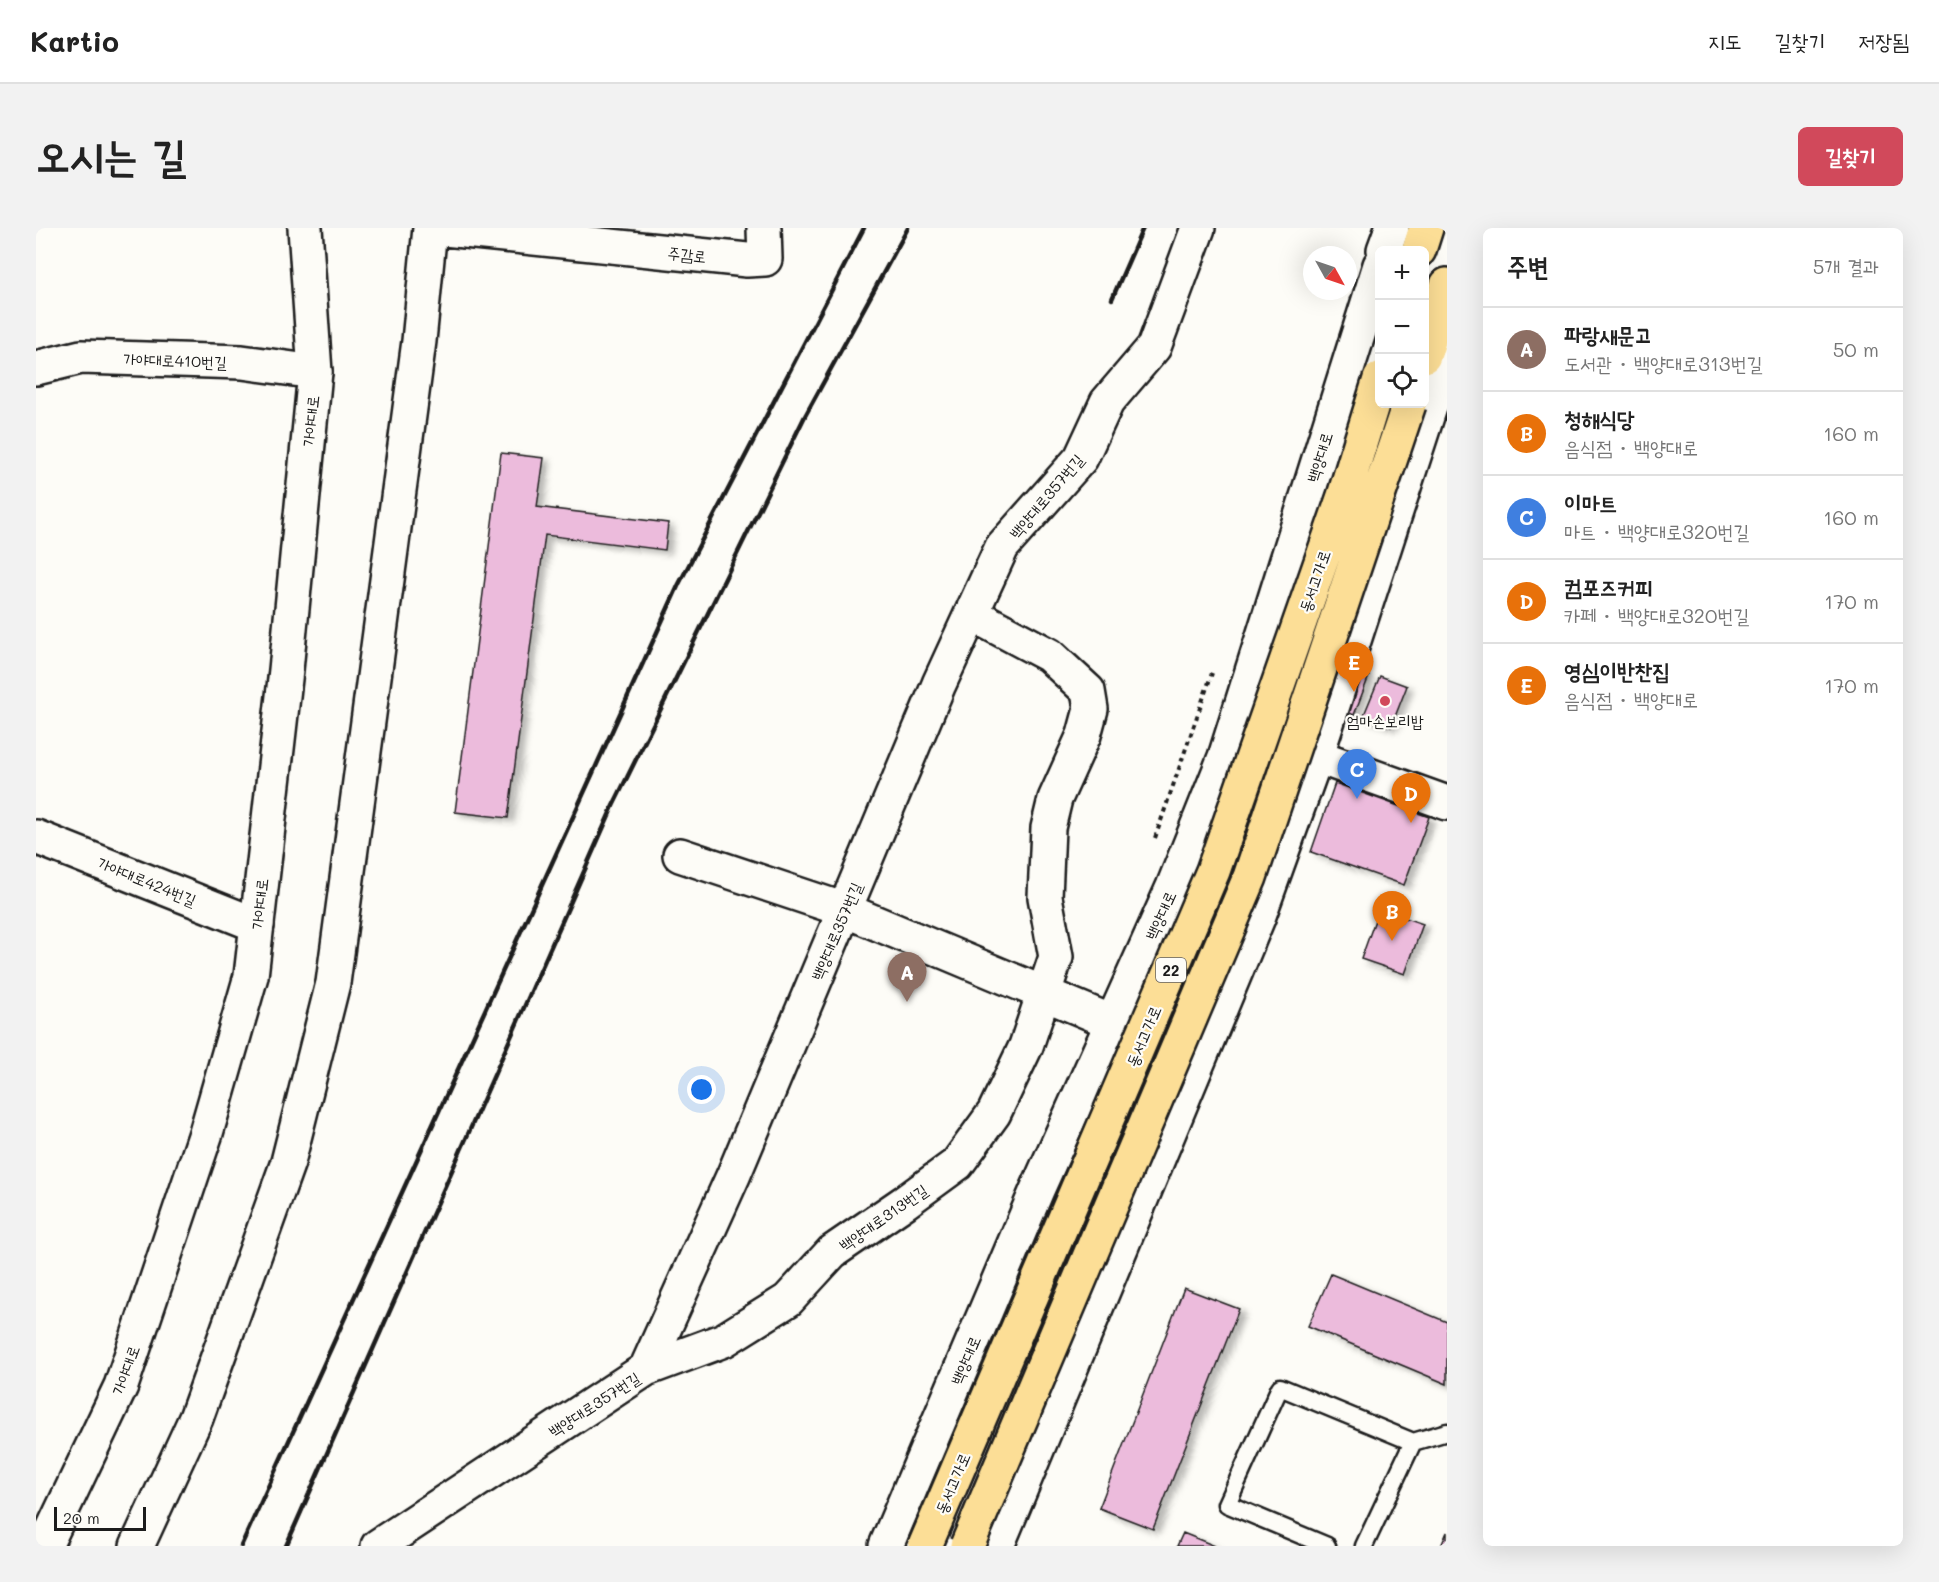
<!DOCTYPE html>
<html lang="ko">
<meta charset="utf-8">
<style>
:root{--surface:#fff;--page:#f2f2f2;--text:#222;--muted:#767676;--line:#e0e0e0;--accent:#d1495b}
body{margin:0;font-family:Mali,"Poor Story",sans-serif;background:var(--page);color:var(--text)}
.controls{position:absolute;right:18px;top:18px;display:grid;overflow:hidden;border-radius:9px;box-shadow:0 6px 24px #0002}
.controls button{width:54px;height:54px;display:grid;place-items:center;padding:0;border:0;border-bottom:2px solid var(--line);background:var(--surface);color:var(--text);font:30px sans-serif}
.compass{position:absolute;left:1267px;top:18px;width:54px;height:54px;border-radius:50%;background:var(--surface);box-shadow:0 6px 24px #0002;rotate:130deg}
.scale{position:absolute;left:18px;bottom:15px;width:92px;box-sizing:border-box;padding-left:6px;border:3px solid #1c1c1c;border-top:0;font-size:16px;line-height:21px;white-space:nowrap;color:#1c1c1c;-webkit-text-stroke:4px #fdfcf7;paint-order:stroke}
.you{position:absolute;left:666px;top:862px;width:21px;height:21px;margin:-15px;border:4px solid #fff;border-radius:50%;background:#1a73e8;box-shadow:0 0 0 9px #1a73e833}
.badge{display:grid;place-items:center;width:39px;height:39px;border-radius:50%;background:var(--accent);color:#fff;font-size:20px;font-weight:700}
.pin{position:absolute;translate:-50% -50px;filter:drop-shadow(0 2px 3px #0008)}
.pin::after{content:'';position:absolute;top:32px;width:21px;height:18px;background:inherit;clip-path:polygon(0 0,100% 0,50% 100%)}
.list{margin:0;padding:0;list-style:none}
h2{display:flex;justify-content:space-between;align-items:center;height:78px;margin:0;padding:0 24px;font-size:26px}
h2 small{font-size:20px;font-weight:400;color:var(--muted)}
.list li{display:grid;grid-template-columns:39px 1fr auto;gap:18px;align-items:center;box-sizing:border-box;height:84px;padding:0 24px;border-top:2px solid var(--line)}
.list b{display:block;font-size:22px;white-space:nowrap}
.list p{margin:0;font-size:20px;white-space:nowrap;color:var(--muted)}
.list em{font-size:20px;font-style:normal;color:var(--muted)}
.icon{flex:none;width:33px;height:33px;fill:none;stroke:currentColor;stroke-width:2;stroke-linecap:round;stroke-linejoin:round}
.map{position:relative;flex:none;width:1411px;height:1318px;overflow:hidden;border-radius:9px}
header{display:flex;align-items:center;gap:36px;box-sizing:border-box;height:84px;padding:0 30px;background:var(--surface);border-bottom:2px solid var(--line)}
header strong{font-size:28px}
nav{display:flex;gap:33px;margin-inline-start:auto;font-size:21px}
.intro{display:flex;align-items:center;justify-content:space-between;box-sizing:border-box;height:144px;padding:0 36px}
h1{margin:0;font-size:42px}
.button{padding:15px 27px;border-radius:9px;background:var(--accent);color:#fff;font-size:21px;font-weight:700}
main{display:flex;gap:36px;padding:0 36px}
aside{flex:1;background:var(--surface);border-radius:9px;box-shadow:0 6px 24px #0002}
.map>svg:first-child{display:block}
.building{fill:#ecbbdc;stroke:#1c1c1c;stroke-width:1.5;filter:url(#shadow)}
.lines{fill:none;stroke-linecap:round;stroke-linejoin:round}
.lane-casing{stroke:#1c1c1c;stroke-width:21}
.street-casing{stroke:#1c1c1c;stroke-width:38}
.secondary-casing{stroke:#1c1c1c;stroke-width:38}
.highway-casing{stroke:#1c1c1c;stroke-width:38}
.path{stroke:#1c1c1c;stroke-width:4;stroke-dasharray:4.5 4.5;stroke-linecap:butt}
.lane{stroke:#fdfcf7;stroke-width:16}
.street{stroke:#fdfcf7;stroke-width:33}
.secondary{stroke:#fdfcf7;stroke-width:33}
.highway{stroke:#fcde96;stroke-width:33}
.rail{stroke:#1c1c1c;stroke-width:4.5}
.highway-bridge-casing{stroke:#1c1c1c;stroke-width:38;stroke-linecap:butt}
.highway-bridge{stroke:#fcde96;stroke-width:33}
.poi-dot{fill:#d1495b;stroke:#fdfcf7;stroke-width:2}
.labels{text-anchor:middle;dominant-baseline:central;stroke-width:4.5;stroke-linejoin:round;paint-order:stroke}
.shield{fill:#fdfcf7;stroke:#605f5e;stroke-width:1.5}
.shield-label{font-size:15px;font-weight:bold;fill:#1c1c1c}
.street-label{font-size:16px;fill:#1c1c1c;stroke:#fdfcf7}
.poi-label{font-size:16px;fill:#1c1c1c;stroke:#fdfcf7}
</style>
<header>
<strong>Kartio</strong>
<nav><a>지도</a><a>길찾기</a><a>저장됨</a></nav>
</header>
<div class="intro"><h1>오시는 길</h1><a class="button">길찾기</a></div>
<main>
<div class="map">
<svg width="1411" height="1318" viewBox="0 0 1411 1318">
<defs>
<filter id="shadow"><feDropShadow dx="6" dy="4" stdDeviation="3" flood-color="#0004"/></filter>
</defs>
<rect width="100%" height="100%" fill="#fdfcf7"/>
<filter id="ink" filterUnits="userSpaceOnUse"><feTurbulence type="fractalNoise" baseFrequency=".0167" numOctaves="2"/><feDisplacementMap in="SourceGraphic" scale="12" xChannelSelector="R" yChannelSelector="G"/><feConvolveMatrix kernelMatrix="1 2 1 2 8 2 1 2 1" color-interpolation-filters="sRGB"/></filter>
<g filter="url(#ink)">
<!-- building -->
<path class="building" d="M465 225 508 230 501 279 632 295 629 322 509 307 472 590 419 584Z
M1317 442 1333 448 1318 487 1302 480Z
M1344 448 1371 458 1355 499 1327 489Z
M1299 555 1393 589 1368 657 1275 624Z
M1343 681 1387 696 1369 746 1325 731Z
M1295 1046 1411 1094V1156L1272 1098Z
M1148 1060 1203 1081 1117 1301 1063 1280Z
M1411 1304V1318H1405Z
M1147 1305 1179 1318H1141Z"/>
<g class="lines">
<!-- lane casing -->
<g class="lane-casing">
<path id="lane" d="M1291 1318 1191 1276 1244 1159 1377 1214
M1328 1318 1377 1214 1411 1204"/>
</g>
<!-- street casing -->
<g class="street-casing">
<path id="street" d="M0 140 45 129 206 134 279 144
M1199 499 1411 575
M0 609 221 697
M644 627 809 682 1076 794
M610 1141 688 1112 752 1072 796 1024 869 974 921 936 958 885 990 818 1020 729 1009 669 1012 600 1019 571 1048 507 1055 481 1052 463 1013 427 936 386
M342 1318 610 1141 698 946 903 456 966 319 1045 230 1071 174 1118 119 1162 0"/>
</g>
<!-- secondary casing -->
<g class="secondary-casing">
<path id="secondary" d="M399 0 711 32 729 31 728 0
M1348 22 1356 0
M9 1318 85 1158 170 905 215 748 250 442 279 144 269 0
M101 1318 160 1190 252 934 297 755 383 113 394 0
M850 1318 1001 962 1137 659 1189 529 1344 37
M961 1318 1222 690 1280 529 1411 127"/>
</g>
<!-- highway casing -->
<g class="highway-casing">
<path id="highway" d="M1383 22 1390 0
M1388 128 1411 57"/>
</g>
<!-- path -->
<path class="path" d="M1119 610 1176 445"/>
<!-- lane -->
<use href="#lane" class="lane"/>
<!-- street -->
<use href="#street" class="street"/>
<!-- secondary -->
<use href="#secondary" class="secondary"/>
<!-- highway -->
<use href="#highway" class="highway"/>
<!-- rail -->
<path class="rail" d="M1076 71 1107 0
M205 1318 643 356 828 0
M250 1318 577 578 769 188 872 0"/>
<!-- highway-bridge casing -->
<g class="highway-bridge-casing">
<path id="highway-bridge" d="M889 1318 1177 643 1308 268 1344 151
M931 1318 1214 649 1373 176"/>
</g>
<!-- highway-bridge -->
<use href="#highway-bridge" class="highway-bridge"/>
</g>
</g>
<!-- markers -->
<circle class="poi-dot" cx="1349" cy="473" r="6"/>
<g class="labels">
<!-- shield labels -->
<rect class="shield" x="1120" y="730" width="30" height="24" rx="4.5"/>
<g class="shield-label">
<text x="1135" y="742">22</text>
</g>
<!-- street labels -->
<g class="street-label">
<text transform="translate(651 26) rotate(6)">주감로</text>
<text transform="translate(139 132) rotate(2)">가야대로410번길</text>
<text transform="translate(274 193) rotate(-84)">가야대로</text>
<text transform="translate(1283 229) rotate(-73)">백양대로</text>
<text transform="translate(1010 268) rotate(-50)">백양대로357번길</text>
<text transform="translate(1278 353) rotate(-71)">동서고가로</text>
<text transform="translate(111 653) rotate(22)">가야대로424번길</text>
<text transform="translate(223 676) rotate(-84)">가야대로</text>
<text transform="translate(1124 687) rotate(-66)">백양대로</text>
<text transform="translate(800 703) rotate(-67)">백양대로357번길</text>
<text transform="translate(1107 808) rotate(-67)">동서고가로</text>
<text transform="translate(847 989) rotate(-35)">백양대로313번길</text>
<text transform="translate(929 1132) rotate(-67)">백양대로</text>
<text transform="translate(89 1142) rotate(-70)">가야대로</text>
<text transform="translate(558 1176) rotate(-33)">백양대로357번길</text>
<text transform="translate(916 1255) rotate(-67)">동서고가로</text>
</g>
<!-- poi labels -->
<g class="poi-label">
<text x="1349" y="492">엄마손보리밥</text>
</g>
</g>
</svg>
<div class="controls">
<button>+</button>
<button>−</button>
<button><svg class="icon" aria-label="locate" viewBox="0 0 24 24"><circle cx="12" cy="12" r="6"/><path d="M12 2v4M12 18v4M2 12h4M18 12h4"/></svg></button>
</div>
<svg class="compass" viewBox="-18 -18 36 36"><path d="M0-13l5 13h-10z" fill="#e53935"/><path d="M0 13l5-13h-10z" fill="#767676"/></svg>
<div class="scale">20 m</div>
<div class="you"></div>
<div class="pin badge" style="left:871px;top:774px;background:#8d6e63">A</div>
<div class="pin badge" style="left:1356px;top:713px;background:#e8710a">B</div>
<div class="pin badge" style="left:1321px;top:571px;background:#3f7fe0">C</div>
<div class="pin badge" style="left:1375px;top:595px;background:#e8710a">D</div>
<div class="pin badge" style="left:1318px;top:464px;background:#e8710a">E</div>
</div>
<aside>
<h2>주변<small>5개 결과</small></h2>
<ul class="list">
<li><span class="badge" style="background:#8d6e63">A</span><div><b>파랑새문고</b><p>도서관 · 백양대로313번길</p></div><em>50 m</em></li>
<li><span class="badge" style="background:#e8710a">B</span><div><b>청해식당</b><p>음식점 · 백양대로</p></div><em>160 m</em></li>
<li><span class="badge" style="background:#3f7fe0">C</span><div><b>이마트</b><p>마트 · 백양대로320번길</p></div><em>160 m</em></li>
<li><span class="badge" style="background:#e8710a">D</span><div><b>컴포즈커피</b><p>카페 · 백양대로320번길</p></div><em>170 m</em></li>
<li><span class="badge" style="background:#e8710a">E</span><div><b>영심이반찬집</b><p>음식점 · 백양대로</p></div><em>170 m</em></li>
</ul>
</aside>
</main>
